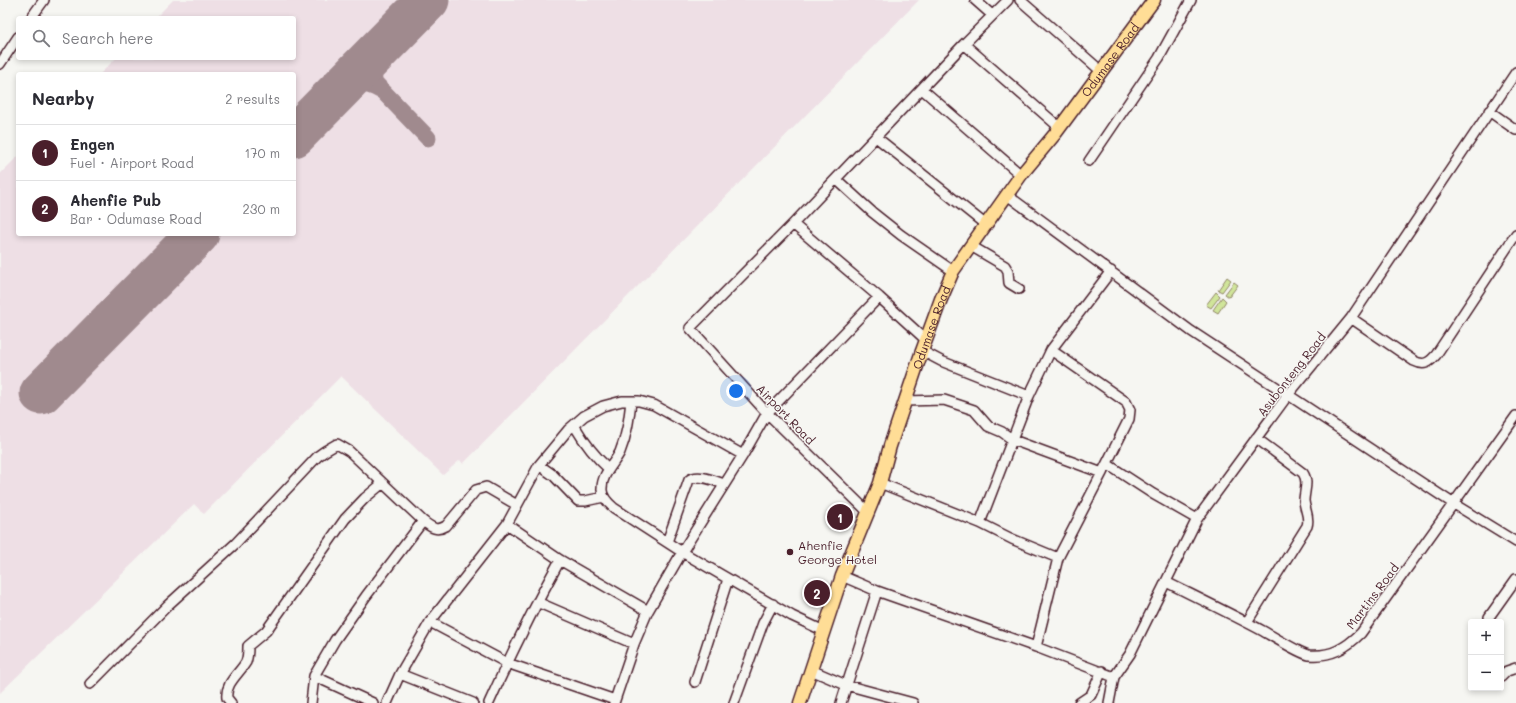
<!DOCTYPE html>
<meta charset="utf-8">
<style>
:root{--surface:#fff;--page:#f2f2f3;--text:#2b2b33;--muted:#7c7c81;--line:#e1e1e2;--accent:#4a1f2b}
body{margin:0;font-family:Mali,sans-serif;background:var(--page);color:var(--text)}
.controls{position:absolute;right:12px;bottom:12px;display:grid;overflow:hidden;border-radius:4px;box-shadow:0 2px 6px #0003}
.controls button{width:36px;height:36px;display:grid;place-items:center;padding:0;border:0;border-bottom:1px solid var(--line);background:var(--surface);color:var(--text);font:20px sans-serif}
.you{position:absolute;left:736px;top:391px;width:14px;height:14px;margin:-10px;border:3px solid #fff;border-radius:50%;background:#1a73e8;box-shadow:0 0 0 6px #1a73e833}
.badge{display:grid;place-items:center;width:26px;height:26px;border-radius:50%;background:var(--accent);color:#fff;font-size:13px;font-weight:700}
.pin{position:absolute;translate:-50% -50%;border:2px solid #fff;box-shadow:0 1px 4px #0006}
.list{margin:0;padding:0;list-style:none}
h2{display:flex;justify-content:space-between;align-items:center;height:52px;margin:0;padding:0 16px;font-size:17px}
h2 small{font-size:13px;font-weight:400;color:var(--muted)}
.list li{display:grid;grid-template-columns:26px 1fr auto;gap:12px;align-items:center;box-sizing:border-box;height:56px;padding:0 16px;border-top:1px solid var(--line)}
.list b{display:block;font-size:15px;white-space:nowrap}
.list p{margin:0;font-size:13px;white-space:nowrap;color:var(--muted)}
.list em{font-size:13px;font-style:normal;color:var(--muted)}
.icon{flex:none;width:22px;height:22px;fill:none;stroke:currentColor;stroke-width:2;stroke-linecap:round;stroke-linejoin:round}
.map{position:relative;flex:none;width:1516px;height:703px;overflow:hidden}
.search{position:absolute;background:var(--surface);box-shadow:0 2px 6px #0003;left:16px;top:16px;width:280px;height:44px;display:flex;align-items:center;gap:10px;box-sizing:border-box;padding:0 14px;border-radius:4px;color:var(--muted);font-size:15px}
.panel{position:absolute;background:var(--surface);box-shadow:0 2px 6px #0003;left:16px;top:72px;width:280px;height:164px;border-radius:4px}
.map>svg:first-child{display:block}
.built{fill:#eedfe5}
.green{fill:#d0e59a;stroke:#8d8262}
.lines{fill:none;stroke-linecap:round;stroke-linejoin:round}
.taxiway{stroke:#a08a8e;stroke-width:17}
.runway{stroke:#a08a8e;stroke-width:43}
.minor-casing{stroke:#4a1f2b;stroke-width:12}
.major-casing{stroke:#4a1f2b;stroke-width:15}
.minor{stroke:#f6f6f2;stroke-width:9}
.major{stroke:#ffdd96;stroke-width:12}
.poi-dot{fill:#4a1f2b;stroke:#f6f6f2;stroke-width:1.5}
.labels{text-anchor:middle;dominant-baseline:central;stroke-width:3;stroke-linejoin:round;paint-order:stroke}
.street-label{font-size:12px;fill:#4a1f2b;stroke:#f6f6f2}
.poi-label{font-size:12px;fill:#4a1f2b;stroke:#f6f6f2;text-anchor:start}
</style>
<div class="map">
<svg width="1516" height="703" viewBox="0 0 1516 703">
<rect width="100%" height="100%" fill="#f6f6f2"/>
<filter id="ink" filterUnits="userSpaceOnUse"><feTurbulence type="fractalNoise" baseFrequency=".025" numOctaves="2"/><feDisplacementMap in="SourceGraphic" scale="8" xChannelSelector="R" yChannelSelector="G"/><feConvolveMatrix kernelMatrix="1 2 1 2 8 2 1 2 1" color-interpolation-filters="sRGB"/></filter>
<g filter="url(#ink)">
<!-- built -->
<path class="built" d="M173 0H919L463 464 460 460 443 475 341 376 204 514 194 504 0 693V174L18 156V234H294V74H100L116 58H294V18H155Z"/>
<!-- green -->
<path class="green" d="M1227 277 1231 280 1222 292 1218 290Z
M1234 282 1238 285 1229 297 1225 294Z
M1216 292 1220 296 1211 308 1206 305Z
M1222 297 1226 301 1218 313 1213 310Z"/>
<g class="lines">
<!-- taxiway -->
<path class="taxiway" d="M379 50C375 61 371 72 375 83L428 138
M339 90C355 83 364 81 380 90"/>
<!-- runway -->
<path class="runway" d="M294 136 428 0
M41 393 198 234"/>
<!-- minor casing -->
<g class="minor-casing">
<path id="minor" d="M975 0 992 15
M1020 0 1101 71
M31 18 44 0
M964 44 1059 127
M0 64 18 37
M922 89 1021 175
M1489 111 1516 130
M876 137 986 225
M1089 161 1159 58 1191 0
M836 179 872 212 901 235 953 271
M1007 195 1191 331 1454 504 1516 542
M793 224 879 297 926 340
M971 246 1005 266 1008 271 1009 283 1019 289
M1351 318 1414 361C1424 366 1429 363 1436 355L1516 234
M1051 350 1126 402 1130 410 1129 419 1102 473 1058 558
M922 351 941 361 1029 396
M631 401C629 419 627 435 620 452 614 464 602 474 602 488 601 496 608 503 614 508L682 552 743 455 767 413 879 297
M905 401 944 400 974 410 988 426 1002 432 1013 440 1102 473
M574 425C584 442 594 456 609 469
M1107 464 1153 494 1197 519
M539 465 553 475 578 501H585L604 497
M880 483 980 523 1012 539 1058 558 1036 647 1114 677
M868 512 767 413 690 328 793 224 964 44 1008 0
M980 523 1029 396 1051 350 1111 271
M667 542 689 480C698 473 715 481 724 484
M842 576 877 591 1036 647
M1166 582C1198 598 1231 614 1263 631 1272 636 1301 654 1309 655 1331 657 1346 648 1361 633L1516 416
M537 602 634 644
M648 611 560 560 507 524 539 465 568 430 584 416 603 406 622 401H639L654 405 743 455
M1489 617 1516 579
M430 622 507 663 615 700
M1247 622 1307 526C1310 517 1305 511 1304 501 1304 491 1309 482 1303 473L1256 438
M811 670 846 685 913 703
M400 674 473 703
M1501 677 1507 671 1516 668
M695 682 728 579
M90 684 168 605 235 544 318 456 325 451 337 444 349 451 423 521
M231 703 227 698C225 683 239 674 246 662 248 657 248 651 248 646L266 631 345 519 365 498 383 483
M311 703 314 676
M373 703 314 676 335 640 366 596 423 521C431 527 436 532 446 526L476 490 486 487 517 505
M387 703 400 674 430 622 507 524
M489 703C511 654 534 607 560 560
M614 703 634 644 648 611 682 552 792 616 824 631
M734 703 763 623 773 604
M841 703 877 591
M1079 703 1091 695 1102 671
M1109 703 1114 677 1130 654 1197 519 1288 395 1351 318 1516 72"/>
</g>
<!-- major casing -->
<g class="major-casing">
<g id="major">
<path id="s1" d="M800 703 842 576 880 483 890 446 922 351 941 299 953 271 1021 175 1055 134 1154 0"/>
</g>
</g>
<!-- minor -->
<use href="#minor" class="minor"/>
<!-- major -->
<use href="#major" class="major"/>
</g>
</g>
<!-- markers -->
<circle class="poi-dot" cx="790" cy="552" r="4"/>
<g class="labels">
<!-- street labels -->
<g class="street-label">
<text stroke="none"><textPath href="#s1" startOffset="722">Odumase Road</textPath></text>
<text stroke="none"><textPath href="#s1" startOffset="398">Odumase Road</textPath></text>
<text transform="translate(1291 374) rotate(-52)">Asubonteng Road</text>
<text transform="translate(786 414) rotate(46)">Airport Road</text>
<text transform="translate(1372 596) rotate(-53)">Martins Road</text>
</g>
<!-- poi labels -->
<g class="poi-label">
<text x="798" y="545">Ahenfie<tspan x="798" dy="14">George Hotel</tspan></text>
</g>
</g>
</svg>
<div class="controls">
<button>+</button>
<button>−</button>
</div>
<div class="you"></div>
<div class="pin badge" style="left:840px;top:517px">1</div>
<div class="pin badge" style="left:817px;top:593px">2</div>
<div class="search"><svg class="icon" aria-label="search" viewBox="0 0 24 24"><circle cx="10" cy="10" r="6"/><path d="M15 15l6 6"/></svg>Search here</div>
<section class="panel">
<h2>Nearby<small>2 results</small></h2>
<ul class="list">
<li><span class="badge">1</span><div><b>Engen</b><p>Fuel · Airport Road</p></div><em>170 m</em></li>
<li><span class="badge">2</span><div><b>Ahenfie Pub</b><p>Bar · Odumase Road</p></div><em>230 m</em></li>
</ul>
</section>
</div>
